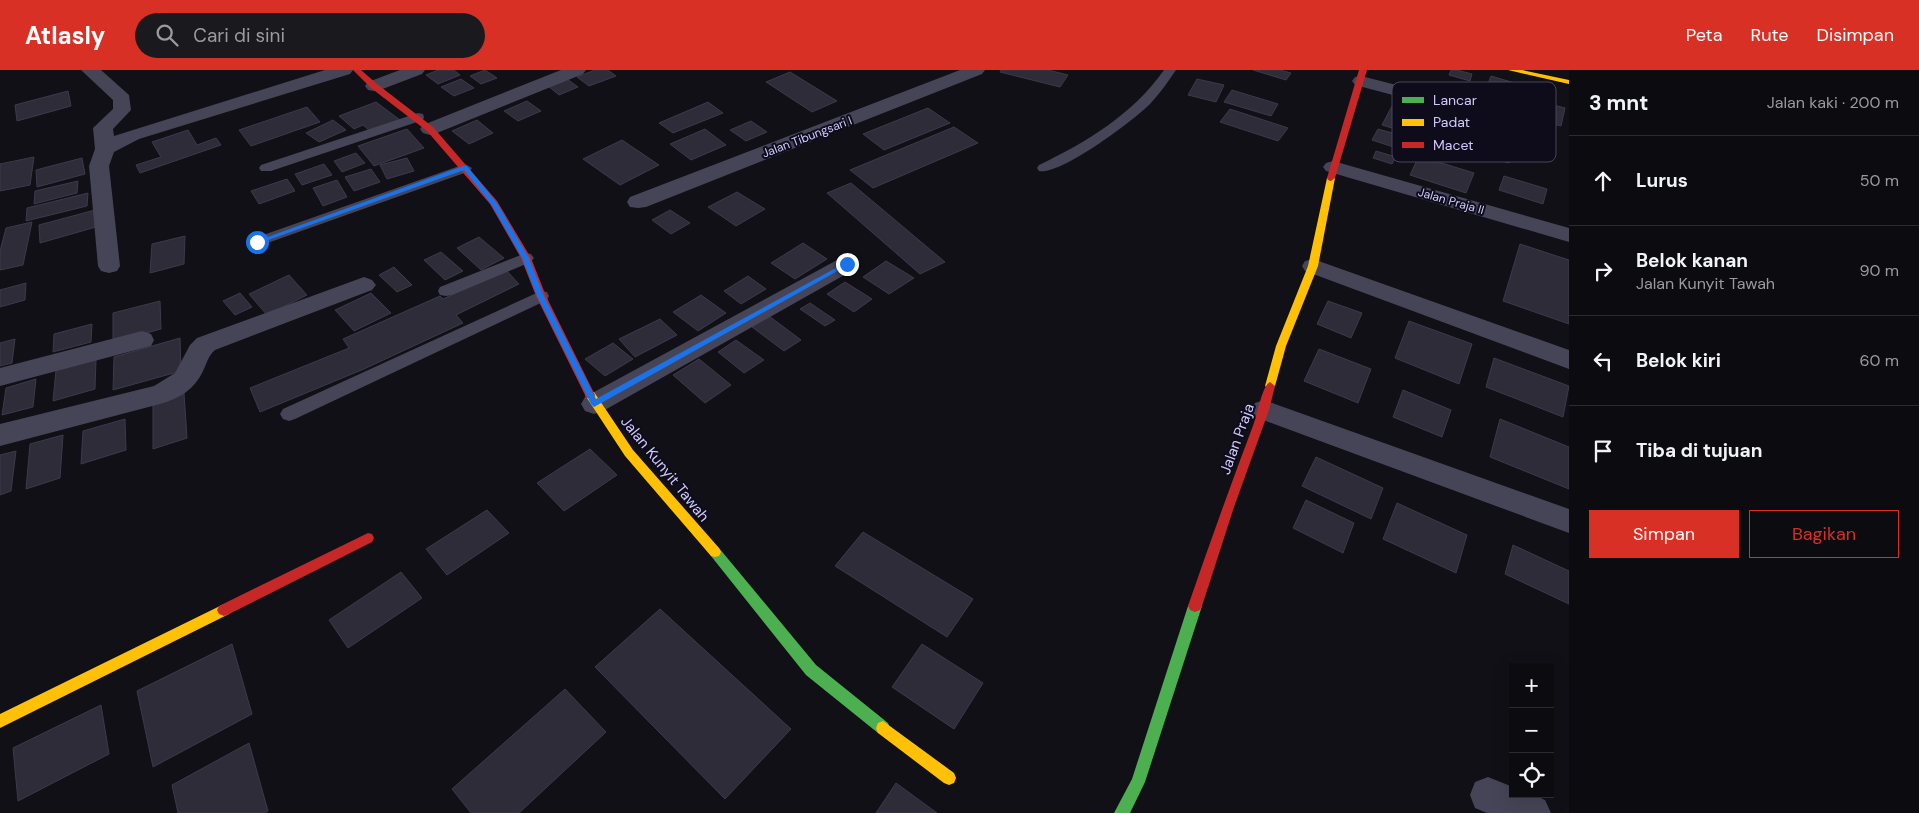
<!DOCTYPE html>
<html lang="id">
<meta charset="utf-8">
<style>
:root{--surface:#0c0c10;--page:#1a1a1e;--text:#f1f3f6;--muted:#9a9b9f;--line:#2c2c30;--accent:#d93025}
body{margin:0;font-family:"DM Sans",sans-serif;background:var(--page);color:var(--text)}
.controls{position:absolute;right:15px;bottom:15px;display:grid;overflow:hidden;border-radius:0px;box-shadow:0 5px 20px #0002}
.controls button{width:45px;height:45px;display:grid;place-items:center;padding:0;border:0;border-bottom:1px solid var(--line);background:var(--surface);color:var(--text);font:25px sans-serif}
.stop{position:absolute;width:15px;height:15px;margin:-11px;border:4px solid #1a73e8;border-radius:50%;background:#fff}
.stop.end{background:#1a73e8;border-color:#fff;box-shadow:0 1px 5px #0008}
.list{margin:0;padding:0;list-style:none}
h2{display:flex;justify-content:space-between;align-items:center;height:65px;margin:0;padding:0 20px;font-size:21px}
h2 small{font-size:16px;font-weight:400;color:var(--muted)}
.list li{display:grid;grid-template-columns:32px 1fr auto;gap:15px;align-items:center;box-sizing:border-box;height:90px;padding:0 20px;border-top:1px solid var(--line)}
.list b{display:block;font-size:19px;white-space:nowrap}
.list p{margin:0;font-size:16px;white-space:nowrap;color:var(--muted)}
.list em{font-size:16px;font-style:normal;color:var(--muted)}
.actions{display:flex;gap:10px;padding:15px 20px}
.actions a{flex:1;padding:11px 0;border:1px solid var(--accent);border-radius:0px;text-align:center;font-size:18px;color:var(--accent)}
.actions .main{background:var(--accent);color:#fff}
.icon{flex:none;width:28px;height:28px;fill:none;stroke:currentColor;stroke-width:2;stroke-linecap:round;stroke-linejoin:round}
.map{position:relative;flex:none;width:1569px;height:743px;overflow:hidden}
header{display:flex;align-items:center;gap:30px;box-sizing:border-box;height:70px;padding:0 25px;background:var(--accent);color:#fff}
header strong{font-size:24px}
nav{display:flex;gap:28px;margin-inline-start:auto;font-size:18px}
.search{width:350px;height:45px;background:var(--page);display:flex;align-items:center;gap:12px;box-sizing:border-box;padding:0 18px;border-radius:28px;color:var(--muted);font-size:19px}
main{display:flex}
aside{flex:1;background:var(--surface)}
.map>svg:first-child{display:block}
.building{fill:#2f2c3a;stroke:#3c3a4b}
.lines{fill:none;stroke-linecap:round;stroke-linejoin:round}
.lane{fill:#464557;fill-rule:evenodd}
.street{fill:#464557;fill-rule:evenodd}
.fast{fill:#4caf50;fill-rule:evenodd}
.slow{fill:#ffc107;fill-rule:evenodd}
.jam{fill:#c62828;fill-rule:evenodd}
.route{fill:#1a73e8}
.labels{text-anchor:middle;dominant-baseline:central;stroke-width:4;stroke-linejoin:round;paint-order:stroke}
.far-street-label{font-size:12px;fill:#cfcafb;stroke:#0e0c1a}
.street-label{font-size:15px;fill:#cfcafb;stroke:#0e0c1a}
.key{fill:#0e0c1a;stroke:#48455e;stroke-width:1}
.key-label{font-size:14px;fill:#cfcafb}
</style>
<header>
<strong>Atlasly</strong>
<div class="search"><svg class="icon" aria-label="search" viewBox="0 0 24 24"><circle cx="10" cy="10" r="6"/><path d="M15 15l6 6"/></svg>Cari di sini</div>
<nav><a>Peta</a><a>Rute</a><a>Disimpan</a></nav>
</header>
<main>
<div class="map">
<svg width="1569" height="743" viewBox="0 0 1569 743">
<rect width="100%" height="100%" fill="#101016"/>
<!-- building -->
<path class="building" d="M438 0H454L460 5 438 14 426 5Z
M485 0 497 8 481 14 470 6Z
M595 0H608L616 6 589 16 577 7Z
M1001 0H1048L1068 5 1060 17 1000 2Z
M1253 0H1280L1291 3 1286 10Z
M1451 0H1457L1472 4 1470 11 1449 5Z
M790 2 837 31 812 42 766 12Z
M1491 6 1518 14 1514 27 1486 19Z
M461 9 474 18 454 26 441 17Z
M567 9 578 17 559 25 548 16Z
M1197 9 1224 15 1216 32 1188 25Z
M1232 20 1278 34 1271 46 1224 32Z
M68 21 71 36 17 51 15 35Z
M1534 30 1565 38 1561 56 1528 47Z
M527 31 541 41 518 51 504 41Z
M376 32 400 50 371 62 363 55 354 59 339 46Z
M708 32 723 43 673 63 659 53Z
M1392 36 1421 44 1412 64 1382 55Z
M307 37 320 52 251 76 239 60Z
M928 38 950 53 884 80 863 64Z
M1230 39 1288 58 1278 71 1220 52Z
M333 50 346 60 319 72 306 63Z
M477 50 493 63 469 74 452 61Z
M751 51 767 62 746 71 730 60Z
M954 57 978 73 873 118 850 100Z
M407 59 424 78 374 96 358 76Z
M705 59 726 75 691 90 670 74Z
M1378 59 1418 70 1412 83 1372 70Z
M188 60 197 75 216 68 221 75 140 103 136 95 161 87 152 72Z
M622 70 659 95 620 115 583 89Z
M1479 74 1512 84 1509 93 1475 83Z
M1376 81 1396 87 1392 94 1373 88Z
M356 83 365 93 342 102 334 91Z
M1419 86 1474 103 1466 123 1410 105Z
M34 87 30 115 0 121V94Z
M82 88 85 104 37 117 36 100Z
M407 88 414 101 387 109 380 95Z
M324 94 332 105 302 115 295 104Z
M371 99 380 112 354 121 345 107Z
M1504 106 1547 119 1543 134 1499 120Z
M287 109 295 121 259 134 251 121Z
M337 110 347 127 323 136 313 118Z
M78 111 77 123 34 134 35 121Z
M851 113 945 192 920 204 827 123Z
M737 122 765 139 736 156 708 137Z
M88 123 87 136 26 151 27 138Z
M95 140 96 157 40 173 39 155Z
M670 140 690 153 671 164 652 150Z
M32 152 23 195 0 200V181L6 158Z
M185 166 184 194 150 203 152 174Z
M479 167 504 188 481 200 457 178Z
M803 173 827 189 795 209 771 193Z
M1520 174 1569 190V254L1503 231Z
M441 182 463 201 445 210 424 190Z
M886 191 914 208 889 224 863 207Z
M394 197 412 215 397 222 379 205Z
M505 199 519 214 456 245 463 253 364 299 260 342 250 318 349 278 343 269 440 226 443 229Z
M289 205 307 225 267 245 249 224Z
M748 206 766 219 741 234 724 221Z
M845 212 872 229 854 242 827 224Z
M26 213 25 230 0 237V220Z
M240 223 252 237 235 245 223 231Z
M371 223 391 243 354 261 335 240Z
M701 225 726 243 698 261 673 242Z
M160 231 161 259 113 272V243Z
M1328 231 1362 243 1351 268 1317 254Z
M810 233 835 250 825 256 800 239Z
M769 246 801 270 784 281 752 257Z
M660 249 677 265 635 287 619 269Z
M1409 251 1472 274 1459 314 1395 288Z
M92 254 91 272 53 282 54 264Z
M180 268 181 301 113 320 114 287Z
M15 269 12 293 0 296V273Z
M736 270 764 290 744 303 718 282Z
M613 273 633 289 605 306 585 289Z
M1319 279 1371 299 1358 333 1304 311Z
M1494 288 1569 316 1563 347 1486 317Z
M96 289 95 319 53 331 56 300Z
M699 289 731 315 705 333 673 305Z
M36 309 33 337 2 345 6 318Z
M1403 320 1451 340 1442 367 1393 347Z
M184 323 187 368 153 379V332Z
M125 349 126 380 81 394 83 361Z
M1500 349 1569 377V419L1490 387Z
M63 365 60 408 26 419 30 374Z
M590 379 617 405 564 441 537 413Z
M16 381 11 421 0 425V385Z
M1316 387 1383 418 1371 449 1302 416Z
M1306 430 1354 453 1343 483 1293 458Z
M1397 433 1467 465 1456 503 1383 469Z
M487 440 509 463 447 505 426 479Z
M863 462 973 529 947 567 835 496Z
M1513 475 1569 501V534L1505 504Z
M401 502 422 528 348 578 329 550Z
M660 539 791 659 725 729 595 597Z
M232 574 252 644 153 697 137 621Z
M922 574 983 613 954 659 892 617Z
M565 619 606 662 519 743H471L452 719Z
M101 635 109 684 18 731 13 678Z
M249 673 268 741 265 743H178L172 715Z
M896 713 937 743H876Z"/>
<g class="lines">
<!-- lane -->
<path class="lane" d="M1164 0H1176C1168 12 1160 23 1150 34 1134 50 1060 106 1039 101L1037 98 1039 95C1087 72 1133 44 1164 0Z
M418 43 423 44 424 47 423 50 271 101H261L259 98 261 95Z
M465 94 472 98 470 101 262 175H252L249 172 252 169Z
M526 183 531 184 534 188 531 192 452 225 446 226 440 225 438 221 440 217Z
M541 221 547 222 549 226 547 230 295 349 289 351 283 349 280 344 283 339Z"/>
<!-- street -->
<path class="street" d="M81 0H101L129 25 131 40 113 59 114 66 325 0H353L350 4 139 69 114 82 109 96 120 196 117 201 109 203 101 201 98 196 89 96 95 79 93 58 113 39V30Z
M400 0H425L422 4 380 20 374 21 368 20 365 16 368 12Z
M561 0H586L583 4 437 63 430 65 423 63 420 59 423 55Z
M960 0H985L982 4 646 137 638 138 630 137 627 132 630 127Z
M1361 6 1487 38 1489 42 1487 46 1480 48 1355 15 1352 11 1355 7Z
M1333 91 1569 158V172L1326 101 1323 97 1326 93Z
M847 187 855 189 858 194 855 199 603 341 594 344 585 341 581 334 585 327 839 189Z
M1313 189 1569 280V299L1305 201 1302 196 1305 191Z
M364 207 372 210 376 215 372 220 215 280C208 286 207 293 203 301 194 320 180 328 160 334L0 376V354L154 316 175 303 190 275 197 268Z
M142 261 151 264 154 270 151 276 0 316V298Z
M1264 330 1569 439V463L1255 347 1251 340 1255 333Z
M1488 707 1513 717V724H1532L1545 730 1551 743H1487L1475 738 1470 725 1475 712Z"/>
<!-- fast -->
<path class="fast" d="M715 477 719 478 816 595 888 653 890 658 888 663 883 665 878 663 806 605 711 486 709 482 711 478Z
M1195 530 1200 532 1202 536 1145 712 1130 743H1114L1132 709 1188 536 1190 532Z"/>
<!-- slow -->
<path class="slow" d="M1508 0H1522L1569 10V14Z
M1331 105 1335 108 1318 196 1286 276 1275 316 1270 320 1265 316 1276 276 1308 196 1327 108Z
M590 321 594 322 633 380 719 478 721 482 719 486 715 487 711 486 625 386 585 325Z
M224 534 229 536 231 540 229 544 0 658V644Z
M883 651 954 703 956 708 954 713 949 715 944 713 878 663 876 658 878 653Z"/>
<!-- jam -->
<path class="jam" d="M353 0H361L377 14 433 57 497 131 531 188 546 226 595 325 594 328H586L585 325 536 226 521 188 490 134 427 61 371 18Z
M1359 0H1367L1335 108 1331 111 1328 110 1327 108Z
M1270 312 1275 316 1269 340 1234 437 1202 536 1200 540 1195 542 1190 540 1188 536C1209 475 1231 414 1254 353 1257 344 1263 314 1270 312Z
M368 463 372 464 374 468 372 472 229 544 224 546 219 544 217 540 219 536Z"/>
</g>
<!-- route -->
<path class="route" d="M463 96H467L497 133 529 188 544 226 596 329 845 193 850 194 594 337 591 334 537 226 522 188 491 134 464 100 260 173 254 172Z"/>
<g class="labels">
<!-- far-street labels -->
<g class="far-street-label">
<text transform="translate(807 67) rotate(-21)">Jalan Tibungsari I</text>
<text transform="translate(1451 131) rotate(16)">Jalan Praja II</text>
</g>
<!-- street labels -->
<g class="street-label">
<text transform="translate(1237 369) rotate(-70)">Jalan Praja</text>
<text transform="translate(665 399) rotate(51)">Jalan Kunyit Tawah</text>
</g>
</g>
<!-- legend -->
<rect x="1392" y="12" width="164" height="80" rx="8" class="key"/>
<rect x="1402" y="27" width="22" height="6" fill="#4caf50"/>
<rect x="1402" y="49" width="22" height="7" fill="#ffc107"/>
<rect x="1402" y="72" width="22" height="6" fill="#c62828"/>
<g class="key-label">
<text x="1433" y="35">Lancar</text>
<text x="1433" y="57">Padat</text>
<text x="1433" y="80">Macet</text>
</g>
</svg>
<div class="controls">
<button>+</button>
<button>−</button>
<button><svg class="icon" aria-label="locate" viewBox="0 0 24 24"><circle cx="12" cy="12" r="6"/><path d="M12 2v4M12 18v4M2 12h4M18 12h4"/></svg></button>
</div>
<div class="stop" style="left:257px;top:172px"></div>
<div class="stop end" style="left:847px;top:194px"></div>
</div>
<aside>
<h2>3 mnt<small>Jalan kaki · 200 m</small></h2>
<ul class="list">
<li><svg class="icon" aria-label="ahead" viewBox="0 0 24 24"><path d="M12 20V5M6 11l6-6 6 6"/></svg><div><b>Lurus</b></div><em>50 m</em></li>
<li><svg class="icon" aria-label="right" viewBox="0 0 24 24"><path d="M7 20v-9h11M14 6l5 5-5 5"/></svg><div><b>Belok kanan</b><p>Jalan Kunyit Tawah</p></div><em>90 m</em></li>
<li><svg class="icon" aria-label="left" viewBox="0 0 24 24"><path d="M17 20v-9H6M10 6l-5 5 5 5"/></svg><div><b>Belok kiri</b></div><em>60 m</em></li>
<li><svg class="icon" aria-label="arrive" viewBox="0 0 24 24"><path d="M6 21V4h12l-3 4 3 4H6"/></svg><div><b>Tiba di tujuan</b></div></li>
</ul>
<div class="actions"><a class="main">Simpan</a><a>Bagikan</a></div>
</aside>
</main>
